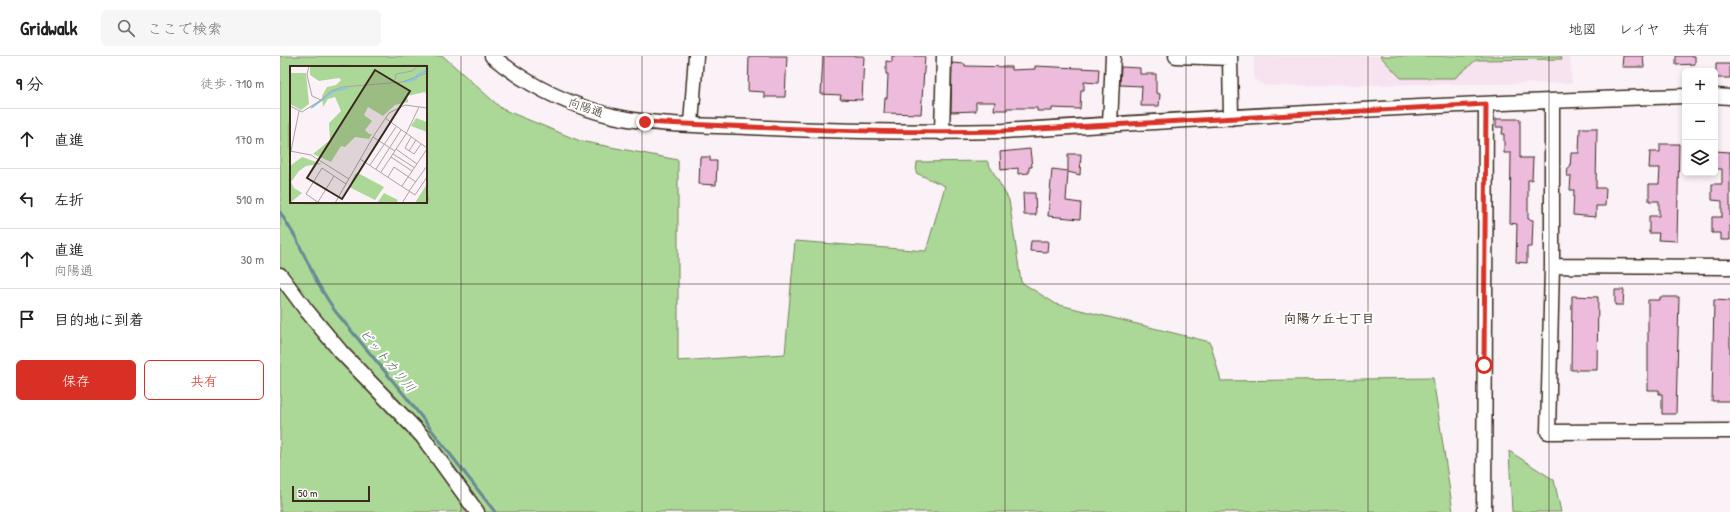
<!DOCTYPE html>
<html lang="ja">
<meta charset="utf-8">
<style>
:root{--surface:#fff;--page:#f6f6f6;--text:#202124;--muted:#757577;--line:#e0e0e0;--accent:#d93025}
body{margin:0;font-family:"Patrick Hand","Klee One",sans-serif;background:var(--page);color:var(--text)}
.controls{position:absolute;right:12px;top:12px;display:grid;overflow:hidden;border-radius:6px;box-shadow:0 2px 6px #0003}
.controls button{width:36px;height:36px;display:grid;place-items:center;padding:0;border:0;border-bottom:1px solid var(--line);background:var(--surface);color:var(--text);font:20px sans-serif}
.scale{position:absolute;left:12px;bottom:10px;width:78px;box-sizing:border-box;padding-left:4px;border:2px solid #3b2a1e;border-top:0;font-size:11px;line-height:14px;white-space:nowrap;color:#3b2a1e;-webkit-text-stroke:3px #fff;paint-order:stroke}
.stop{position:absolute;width:12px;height:12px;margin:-9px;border:3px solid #d93025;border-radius:50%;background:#fff}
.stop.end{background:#d93025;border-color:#fff;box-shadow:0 1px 4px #0008}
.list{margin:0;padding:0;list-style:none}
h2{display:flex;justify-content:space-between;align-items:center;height:52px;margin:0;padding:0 16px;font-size:17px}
h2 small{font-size:13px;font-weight:400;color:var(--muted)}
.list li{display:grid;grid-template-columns:26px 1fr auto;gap:12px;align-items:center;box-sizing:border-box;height:60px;padding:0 16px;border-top:1px solid var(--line)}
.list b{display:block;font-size:15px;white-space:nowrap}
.list p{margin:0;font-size:13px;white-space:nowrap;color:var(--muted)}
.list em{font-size:13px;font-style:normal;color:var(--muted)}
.actions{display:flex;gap:8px;padding:12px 16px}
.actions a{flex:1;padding:9px 0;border:1px solid var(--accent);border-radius:6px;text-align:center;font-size:14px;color:var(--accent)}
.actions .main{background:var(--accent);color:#fff}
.icon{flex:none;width:22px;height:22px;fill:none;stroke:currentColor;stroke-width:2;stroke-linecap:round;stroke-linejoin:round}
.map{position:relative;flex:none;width:1450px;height:456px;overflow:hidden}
header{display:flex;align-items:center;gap:24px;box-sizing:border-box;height:56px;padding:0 20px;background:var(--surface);border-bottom:1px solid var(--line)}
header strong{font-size:19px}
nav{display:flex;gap:22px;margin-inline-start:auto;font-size:14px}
.search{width:280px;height:36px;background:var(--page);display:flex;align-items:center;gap:10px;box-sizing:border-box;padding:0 14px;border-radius:6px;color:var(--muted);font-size:15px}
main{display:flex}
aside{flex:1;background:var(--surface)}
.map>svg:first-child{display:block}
.built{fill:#f7e2f0}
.green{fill:#acd897;stroke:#74815a;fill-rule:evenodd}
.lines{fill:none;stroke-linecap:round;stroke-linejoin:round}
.stream{stroke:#678995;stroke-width:3}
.building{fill:#edbcdc;stroke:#3b2a1e}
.minor-casing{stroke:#3b2a1e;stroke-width:17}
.minor{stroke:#fff;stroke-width:14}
.route{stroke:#d93025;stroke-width:5}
.grid{fill:none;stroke:#3b2a1e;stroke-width:1;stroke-opacity:0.55}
.labels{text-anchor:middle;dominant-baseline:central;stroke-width:4;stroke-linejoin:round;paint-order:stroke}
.street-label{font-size:12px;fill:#3b2a1e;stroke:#fff}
.neighbourhood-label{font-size:13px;font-weight:bold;fill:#3b2a1e;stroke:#fff}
.water-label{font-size:13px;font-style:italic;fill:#51595a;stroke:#fff}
.inset-river{fill:none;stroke:#84c8e5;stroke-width:2}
.inset-road{fill:none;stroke:#aea2a1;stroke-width:1}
.view{fill:#3b2a1e;fill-opacity:0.15;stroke:#3b2a1e;stroke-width:2}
.inset-edge{fill:none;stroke:#3b2a1e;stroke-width:2}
</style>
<header>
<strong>Gridwalk</strong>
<div class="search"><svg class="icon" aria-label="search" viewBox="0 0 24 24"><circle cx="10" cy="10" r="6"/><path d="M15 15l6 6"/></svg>ここで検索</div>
<nav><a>地図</a><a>レイヤ</a><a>共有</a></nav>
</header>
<main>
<aside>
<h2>9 分<small>徒歩 · 710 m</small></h2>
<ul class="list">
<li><svg class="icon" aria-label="ahead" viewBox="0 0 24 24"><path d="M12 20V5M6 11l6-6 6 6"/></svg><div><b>直進</b></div><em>170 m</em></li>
<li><svg class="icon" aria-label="left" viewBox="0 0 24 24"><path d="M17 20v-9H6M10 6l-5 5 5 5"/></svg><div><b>左折</b></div><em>510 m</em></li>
<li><svg class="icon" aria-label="ahead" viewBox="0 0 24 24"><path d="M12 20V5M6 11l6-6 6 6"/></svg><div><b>直進</b><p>向陽通</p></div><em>30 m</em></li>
<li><svg class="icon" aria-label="arrive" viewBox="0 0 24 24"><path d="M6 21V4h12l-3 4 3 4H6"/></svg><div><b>目的地に到着</b></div></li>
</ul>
<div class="actions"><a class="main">保存</a><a>共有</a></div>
</aside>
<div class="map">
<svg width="1450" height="456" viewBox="0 0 1450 456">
<rect width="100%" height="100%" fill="#fbf2f8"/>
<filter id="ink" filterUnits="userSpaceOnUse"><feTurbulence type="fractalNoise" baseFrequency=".025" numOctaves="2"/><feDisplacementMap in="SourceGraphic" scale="8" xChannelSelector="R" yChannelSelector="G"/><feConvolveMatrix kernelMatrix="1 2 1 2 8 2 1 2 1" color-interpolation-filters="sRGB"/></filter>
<g filter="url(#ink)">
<!-- built -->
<path class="built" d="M974 0H1290L1292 27 985 30 974 23Z"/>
<!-- green -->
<path class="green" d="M0 0H163L222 53 300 85 398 104V305L505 298 515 185 646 195 665 130 636 117 637 106 707 105 729 144 741 226 776 248 930 286 941 325 1153 322 1173 456H0ZM11 11H146V146H11Z
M1100 0H1281L1282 3 1196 4 1175 22H1121Z
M1229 395 1274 424 1281 456H1232Z"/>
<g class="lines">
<!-- stream -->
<path class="stream" d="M0 156 16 182 38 228 55 255 126 341 215 456"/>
</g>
<!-- building -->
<path class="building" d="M469 0H507L505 41H484V36L468 35Z
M543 0H584L582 44 560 43 561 39 541 38Z
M612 0H645L641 58 604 57 605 42H607L608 18H606V5L612 6Z
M1343 0H1363L1364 11H1342Z
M1396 0H1415V8L1396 9Z
M672 7 685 8V10L731 11V14L755 13V10L819 13 818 27 804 26V34H801L800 53 772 52V55H757V52H727V54H714L715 46H696V55L671 56Z
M1436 8H1450V22H1436Z
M841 11 860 12V18H876V37L880 38 879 50H861L862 30 840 29Z
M1216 63H1240V102H1253L1252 124H1248V163L1253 164 1252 191H1247V207L1236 206 1237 168 1230 167 1231 97H1224V78H1222L1223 71H1216Z
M1300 72H1317L1316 132H1326L1325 150H1316V161L1293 159 1294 134H1290L1291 120H1287L1288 112H1290L1291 97H1299Z
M1380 88H1399L1397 185 1378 184 1379 177H1369V160H1379V145H1369V128H1379L1380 112H1369L1370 96H1380Z
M750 93 752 111H749V117L738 118V112L721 114 720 96Z
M1435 95 1450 96V184H1441V177H1432V161H1442V145L1432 144V128H1442V113H1435Z
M788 98H801L800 119 788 116 786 145 801 147 800 163 768 160 772 113 788 115Z
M420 101H430V105H437L436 129 419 128Z
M743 137H755L756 159H744Z
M751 185H768L767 196 750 195Z
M1335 234H1344L1343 249H1335Z
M1292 240 1318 241 1317 314H1291Z
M1380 241H1399L1396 358H1382V338H1379V334H1368V244H1380Z
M1434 244 1450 245V345H1432Z"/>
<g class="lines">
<!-- minor casing -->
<g class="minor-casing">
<path id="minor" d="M212 0C247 29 288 49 333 60 376 70 423 69 468 71 553 75 639 77 724 75 951 61 1178 47 1405 40
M896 0 950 2
M950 0 951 62
M1435 40 1450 41
M1272 45V210L1268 376 1450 375
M411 68 416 0
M830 68 833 0
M662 77 664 0
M1272 210 1450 211
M0 219 27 255 61 296 142 380 197 456
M1204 456 1206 48"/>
</g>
<!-- minor -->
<use href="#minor" class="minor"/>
</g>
</g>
<g class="lines" filter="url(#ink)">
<!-- route -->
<path class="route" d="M365 66C485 72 605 78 724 75L1206 48 1204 309"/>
</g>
<!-- grid -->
<path class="grid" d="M181 0V456M362 0V456M544 0V456M725 0V456M906 0V456M1088 0V456M1269 0V456M0 228H1450"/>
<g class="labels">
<!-- street labels -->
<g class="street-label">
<text transform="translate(306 51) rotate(19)">向陽通</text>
</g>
<!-- neighbourhood labels -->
<g class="neighbourhood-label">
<text x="1049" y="262">向陽ケ丘七丁目</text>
</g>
<!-- water labels -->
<g class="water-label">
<text transform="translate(108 304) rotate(50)">ピットカリ川</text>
</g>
</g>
<!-- overview -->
<g transform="translate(10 10)">
<rect width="137" height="137" fill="#fbf2f8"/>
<path d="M20 0H137V30L135 26 117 30 118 36 105 39 93 50 78 41 74 49 82 55 75 64 79 68H82L79 73 65 71 55 81 51 80 41 96 23 88 40 74 39 57 51 45 45 31 38 33 33 41 32 30 37 21 46 19 51 14 49 12 29 15 20 9ZM0 7H16L19 38 11 44 0 38ZM126 52 137 56V66L121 60ZM12 91 32 98 16 100 9 105 1 116 4 122 12 127 0 137V100ZM68 107 94 121 85 134 59 121 65 108ZM137 118V137H125L128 132ZM94 127 108 134 106 137H87Z" fill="#acd897"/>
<path class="inset-river" d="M114 16 126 13 127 9 137 4M21 42 44 25 58 22"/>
<path class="inset-road" d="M19 0 17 9 22 30 31 34M105 14 106 8 122 5 128 0M0 40 12 46 31 34 41 25 52 21 112 16 137 7M95 52 137 82M83 71 105 85M121 71 115 82 124 88 131 78M106 83 127 98M0 85 21 89 59 113M1 85 9 45M119 85 126 74M103 88 125 102M101 91 122 105M70 93 125 129 137 111M75 96 89 75M80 99 106 61M86 103 111 64M91 106 116 68 129 41M98 111 104 101 126 116M112 120 137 83M119 125 137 100M28 136 44 110M29 137 16 128 32 102 56 118M45 137 83 71 99 47 115 39 137 42M112 137 119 126"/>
<path class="view" d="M85 4 120 25 52 133 17 112Z"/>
<rect width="137" height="137" class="inset-edge"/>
</g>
</svg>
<div class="controls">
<button>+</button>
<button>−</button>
<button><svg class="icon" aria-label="layers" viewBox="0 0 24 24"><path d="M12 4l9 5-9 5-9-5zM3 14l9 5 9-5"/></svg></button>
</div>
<div class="scale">50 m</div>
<div class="stop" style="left:1204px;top:309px"></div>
<div class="stop end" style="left:365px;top:66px"></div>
</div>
</main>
